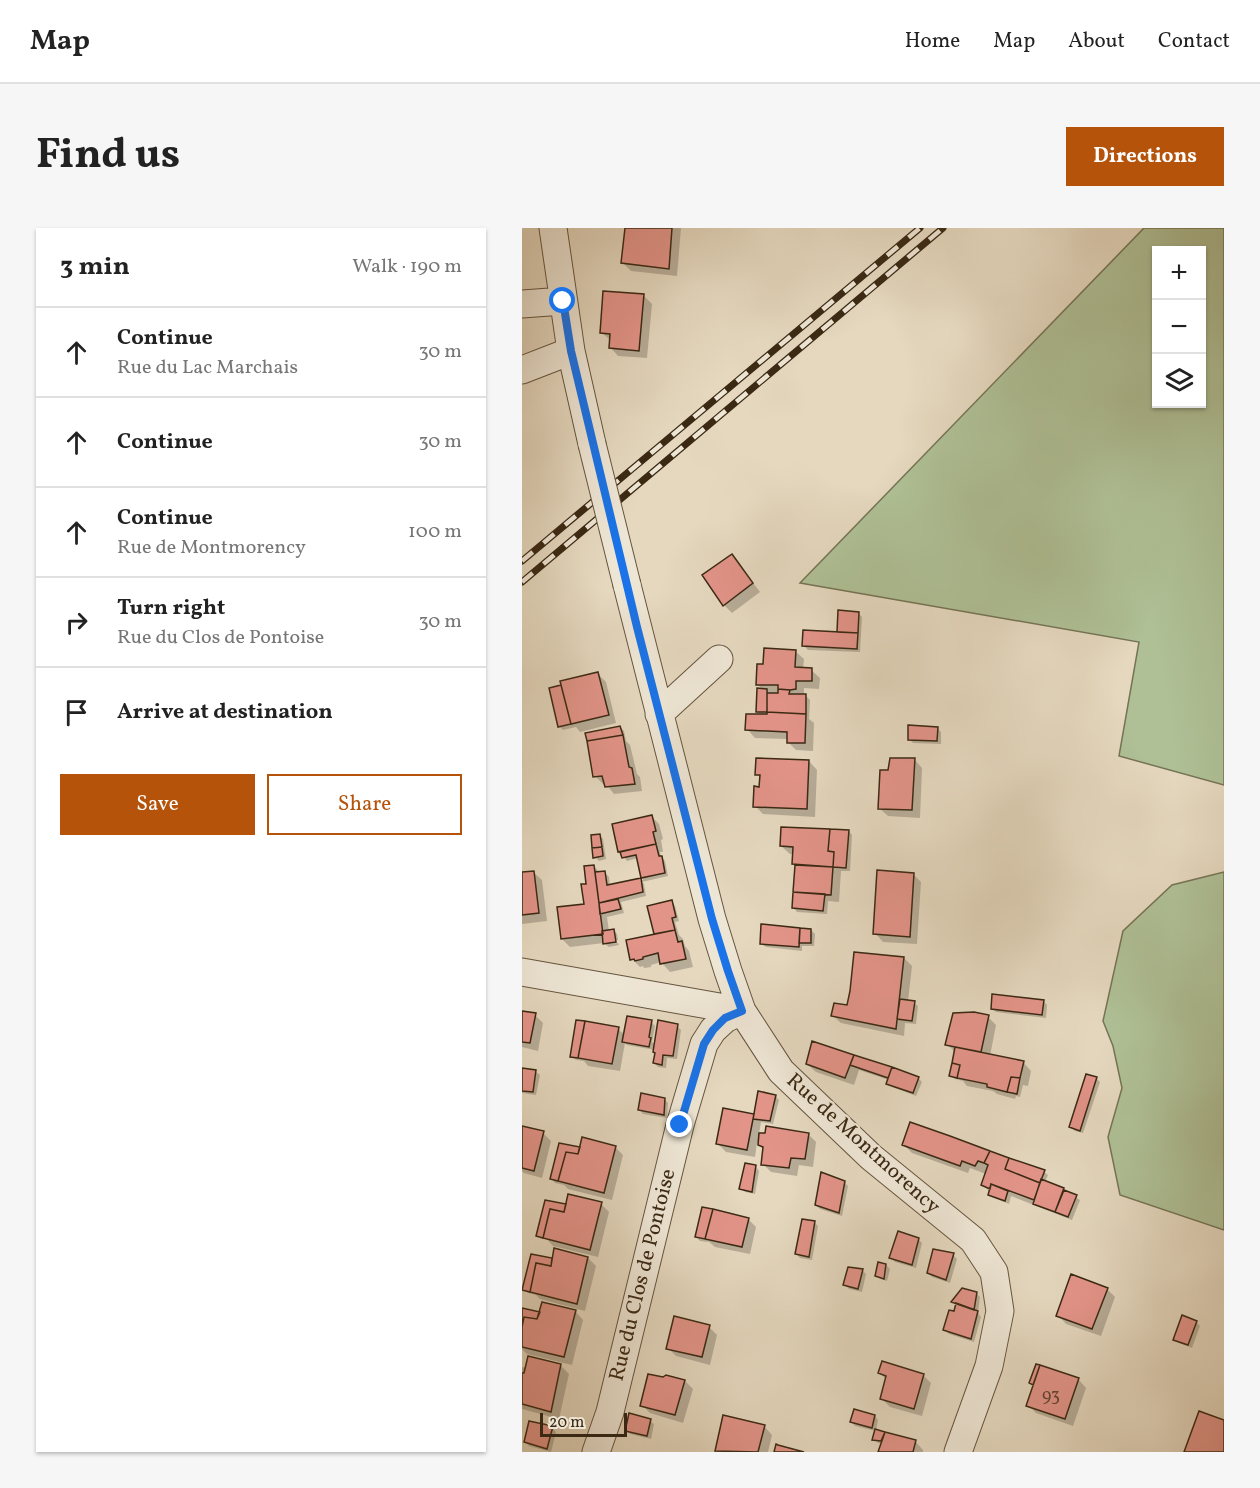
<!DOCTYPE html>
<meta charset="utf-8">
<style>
:root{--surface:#fff;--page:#f6f6f6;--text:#222;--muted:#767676;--line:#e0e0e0;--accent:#b45309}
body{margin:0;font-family:Vollkorn,serif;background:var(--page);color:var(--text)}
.controls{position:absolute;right:18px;top:18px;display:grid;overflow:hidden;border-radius:0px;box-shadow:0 2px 4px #0004}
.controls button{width:54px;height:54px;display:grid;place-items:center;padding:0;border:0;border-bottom:2px solid var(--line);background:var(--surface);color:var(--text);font:30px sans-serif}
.scale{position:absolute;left:18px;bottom:15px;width:87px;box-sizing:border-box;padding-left:6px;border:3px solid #3b2914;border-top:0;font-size:16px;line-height:21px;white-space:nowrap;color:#3b2914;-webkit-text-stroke:4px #eee6d5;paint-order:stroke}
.stop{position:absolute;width:18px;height:18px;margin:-14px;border:4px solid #1a73e8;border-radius:50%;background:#fff}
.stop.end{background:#1a73e8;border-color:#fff;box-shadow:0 2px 6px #0008}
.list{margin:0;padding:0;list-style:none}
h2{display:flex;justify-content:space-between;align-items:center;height:78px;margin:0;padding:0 24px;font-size:26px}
h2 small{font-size:20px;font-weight:400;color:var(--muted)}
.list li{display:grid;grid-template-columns:39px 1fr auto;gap:18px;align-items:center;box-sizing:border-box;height:90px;padding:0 24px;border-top:2px solid var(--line)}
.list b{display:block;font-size:22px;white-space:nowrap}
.list p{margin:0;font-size:20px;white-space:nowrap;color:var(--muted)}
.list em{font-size:20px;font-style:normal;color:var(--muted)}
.actions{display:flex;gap:12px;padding:18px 24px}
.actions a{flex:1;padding:14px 0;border:2px solid var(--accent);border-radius:0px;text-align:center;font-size:21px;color:var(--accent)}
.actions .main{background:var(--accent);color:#fff}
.icon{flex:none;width:33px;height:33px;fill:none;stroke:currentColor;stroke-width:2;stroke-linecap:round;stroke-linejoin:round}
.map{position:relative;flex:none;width:702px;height:1224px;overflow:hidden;border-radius:0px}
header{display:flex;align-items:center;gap:36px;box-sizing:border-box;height:84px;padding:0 30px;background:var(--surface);border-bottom:2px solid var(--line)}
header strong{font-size:28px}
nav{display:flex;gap:33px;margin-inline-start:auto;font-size:21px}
.intro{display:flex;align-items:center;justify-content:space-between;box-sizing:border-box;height:144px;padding:0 36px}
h1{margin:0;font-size:42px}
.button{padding:15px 27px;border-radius:0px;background:var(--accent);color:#fff;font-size:21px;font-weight:700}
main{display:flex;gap:36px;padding:0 36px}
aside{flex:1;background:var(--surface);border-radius:0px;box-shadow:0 2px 4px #0004}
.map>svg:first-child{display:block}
.green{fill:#afc096;stroke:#757455;stroke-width:1.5;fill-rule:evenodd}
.shadow{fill:#0003}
.building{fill:#e39489;stroke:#3b2914;stroke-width:1.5}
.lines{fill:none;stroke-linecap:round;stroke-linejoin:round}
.street-casing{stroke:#66553f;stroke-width:29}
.street{stroke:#eee6d5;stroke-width:27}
.rail-casing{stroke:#3b2914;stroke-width:7}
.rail{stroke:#eee6d5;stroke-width:4.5;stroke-dasharray:14;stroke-linecap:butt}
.street-bridge-casing{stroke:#66553f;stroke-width:29;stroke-linecap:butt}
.street-bridge{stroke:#eee6d5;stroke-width:27}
.route{stroke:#1a73e8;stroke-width:8}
.labels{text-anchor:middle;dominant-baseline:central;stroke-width:4.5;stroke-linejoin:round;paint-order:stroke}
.number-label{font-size:18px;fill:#654431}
.street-label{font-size:21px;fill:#3b2914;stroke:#eee6d5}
</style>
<header>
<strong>Map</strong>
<nav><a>Home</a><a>Map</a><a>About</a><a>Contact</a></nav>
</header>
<div class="intro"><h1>Find us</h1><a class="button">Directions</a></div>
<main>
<aside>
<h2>3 min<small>Walk · 190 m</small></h2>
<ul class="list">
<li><svg class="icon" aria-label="ahead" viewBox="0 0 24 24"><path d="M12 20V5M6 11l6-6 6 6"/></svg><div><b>Continue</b><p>Rue du Lac Marchais</p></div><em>30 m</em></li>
<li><svg class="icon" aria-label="ahead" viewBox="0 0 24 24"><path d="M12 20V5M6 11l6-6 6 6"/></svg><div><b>Continue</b></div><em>30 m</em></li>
<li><svg class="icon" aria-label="ahead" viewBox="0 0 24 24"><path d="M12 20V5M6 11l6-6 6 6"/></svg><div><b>Continue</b><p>Rue de Montmorency</p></div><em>100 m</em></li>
<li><svg class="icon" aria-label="right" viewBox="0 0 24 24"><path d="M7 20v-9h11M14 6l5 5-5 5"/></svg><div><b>Turn right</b><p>Rue du Clos de Pontoise</p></div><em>30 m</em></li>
<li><svg class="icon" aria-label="arrive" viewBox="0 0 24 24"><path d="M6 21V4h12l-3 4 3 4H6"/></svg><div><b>Arrive at destination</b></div></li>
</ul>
<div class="actions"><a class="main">Save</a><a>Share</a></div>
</aside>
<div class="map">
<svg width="702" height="1224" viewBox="0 0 702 1224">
<rect width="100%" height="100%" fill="#e5d8bf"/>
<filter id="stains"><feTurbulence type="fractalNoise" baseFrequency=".00333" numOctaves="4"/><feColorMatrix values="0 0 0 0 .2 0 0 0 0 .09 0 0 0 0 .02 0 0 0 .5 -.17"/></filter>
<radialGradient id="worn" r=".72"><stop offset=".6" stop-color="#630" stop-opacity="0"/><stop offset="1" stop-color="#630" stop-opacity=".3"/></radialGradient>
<!-- green -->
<path class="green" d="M622 0H702V557L597 528 617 414 278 355ZM680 22V176H634V22Z
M702 644V1002L598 967 586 909 600 860 591 818 581 793 601 703 650 657Z"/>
<!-- shadow -->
<path class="shadow" d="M104 0H159L155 48 109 43 101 35Z
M122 68 130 76 125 130 96 128 88 119V112L79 104Z
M209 327 217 336 238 364 210 385 202 377Z
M336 385 340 389 338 424 286 422 282 418 316 405Z
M273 423 282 431 281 441 289 442 298 450 297 461 282 460V468H284L288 472 287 491 292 495 291 523 274 522 266 514V511L233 510 225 501 238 487 235 485 236 462H241L235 456 243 438Z
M76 446 84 454 94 495 58 504 54 499 41 502 37 498 39 459 42 462Z
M98 499 102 503 104 513 108 517 115 546 118 549 120 563 92 566 84 556H81L73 548Z
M415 500 419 504V516L391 515 387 511Z
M392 531 400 540 398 590 366 588 357 580 368 544Z
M287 533 295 542 293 589 241 586 233 578 238 560 239 551 235 546Z
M129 588 137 596 141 611 139 612 141 624H138L139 629 143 633 146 648 120 654 122 656 124 668 99 674 102 685 85 689 87 703 91 702 95 706 96 712 88 713V716L96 715 97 717 87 719 82 715 48 719 40 711 63 678 65 657 72 638 78 645H83L87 649 88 658 121 652 116 630 105 633 98 624Z
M327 603 330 607 328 643H319L317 674 306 673 305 686 275 684 272 680 275 639 272 636V626H268L259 618Z
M77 607 81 611 84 631 77 633 73 629Z
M11 644 20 652 25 693 0 696V646Z
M391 646 399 654 395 716 361 714 353 705Z
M150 674 153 678 157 693 153 694 157 707 161 711 163 718 167 723 171 739 148 744 139 734 129 737V739L122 740 121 738 118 739 110 731 135 707 133 705Z
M289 702 293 706 292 718H280V723L244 719 240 716Z
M382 730 390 738 386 773 392 775 396 778 394 796 383 795 382 808 319 795 310 787 326 779Z
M521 773 525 777 524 790 474 784 470 780Z
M0 784 13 787 21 795 16 823 0 819Z
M466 789 474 797 468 828 501 834 509 843 506 858 501 857 498 869 494 868 493 871 475 866 471 863 445 858 441 853 433 851 429 848 434 825 425 816Z
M129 794 133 798 130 814 134 817 155 798 159 802 155 831 145 830 144 840 136 839 132 835 134 825 133 822 105 817 103 815 98 843 66 838 62 833 54 832 50 829 96 801 103 807Z
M291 815 396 850 400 854 394 868 370 859 366 855 367 852 337 842 332 857 294 844 285 836Z
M0 842 14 844 18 847 14 867 0 865Z
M574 850 578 854 561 905 553 903 549 899Z
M253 868 257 872 251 896 239 894 237 906H286L294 914 291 939 277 937 275 948 249 944 241 936 243 922 235 915 233 929 204 924 196 916Z
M142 871 146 875 145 890 121 886 118 882Z
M0 899 21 905 29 913 20 950 2 945 0 943Z
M382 917 522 944 526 947 523 954 542 961 558 972 550 992 489 968 487 976 472 970 468 967V964L460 956 464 946 448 940 446 945 390 925Z
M93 919 101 927 90 972 46 961 42 957 33 955 30 951 59 921Z
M234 939 237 943 233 966 223 964 219 960Z
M322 954 326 958 320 988 298 981 294 977Z
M79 976 87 984 76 1029 31 1018 22 1008H18L21 1012 16 1008 45 978Z
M226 991 234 999 228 1026 193 1019 186 1013V1014L178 1013 174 1009Z
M292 994 296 998 290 1032 278 1030 274 1026Z
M396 1011 400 1015 394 1040 373 1034 369 1030Z
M431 1027 435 1031 428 1055 410 1049 406 1045Z
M11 1028 32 1032 66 1030 74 1038 63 1083 18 1071 14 1067 6 1065 2 1061Z
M364 1037 368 1041 365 1053 359 1051 355 1047Z
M340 1042 344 1046 340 1064 327 1061 323 1057Z
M585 1061 593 1069 579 1108 544 1096 536 1087Z
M454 1065 458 1069 456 1085 459 1089 452 1114 427 1106 423 1102 433 1085 435 1078 431 1074Z
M0 1082 18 1086 53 1083 61 1092 50 1137 5 1126 0 1121Z
M674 1094 678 1098 670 1120 657 1115 653 1112Z
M187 1099 195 1107 188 1137 154 1128 146 1120Z
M39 1138 47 1146 37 1191 0 1181V1139L5 1140Z
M515 1138 556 1151 564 1160 551 1198 514 1185 506 1177 512 1159 508 1155Z
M358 1145 401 1147 409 1155 400 1188 368 1179 360 1171 365 1152Z
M163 1153 171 1161 161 1195 128 1185 120 1177Z
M353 1188 356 1192 354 1203 393 1213 401 1222V1224H358L361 1216 356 1215 352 1211 354 1203 333 1198 329 1194Z
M128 1193 132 1196 129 1211 108 1206 104 1202Z
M242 1198 250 1207 246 1224H196L194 1223Z
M30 1200 34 1204 29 1224 7 1218 3 1214Z"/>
<!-- building -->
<path class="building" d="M103 0H150L147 41 99 35Z
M81 63 122 66 117 123 87 120 88 106 78 105Z
M210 326 231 355 201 378 180 347Z
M316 382 337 384 336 405 315 404Z
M281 402 336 405 335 421 280 418Z
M242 420 274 422 273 439 290 440V453H274V461L268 462 256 461V457H234L235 436H241Z
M76 444 87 487 49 496 38 453Z
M39 457 49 496 36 499 27 460Z
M235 460 245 461V484H234Z
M256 461 268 462 267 466H284V486L245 484V465H256Z
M245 484 284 486 283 515H265V504L223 502 224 486H245Z
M386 497 416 499 415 513 386 512Z
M98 498 101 507 65 513 63 505Z
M101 507 107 539 110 540 113 556 83 559 80 548 71 549 65 513Z
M234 530 287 532 285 581 231 579 232 558 237 559 238 547H233Z
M368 530H393L390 582 356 581 358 542H366Z
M130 587 134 603 131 604 134 616 96 624 90 596Z
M259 599 308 601 306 623 312 624 311 639 270 636 271 619 258 618Z
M308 601 327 602 324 640 311 639 312 624 306 623Z
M78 606 80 619 70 620 69 607Z
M134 616 137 628H140L143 645 119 650 114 627 100 630 98 624Z
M80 619 81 628 71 630 70 620Z
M72 637 81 706 39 711 35 679 62 676 59 656H64L62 638Z
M273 637 311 639 309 667 271 664Z
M355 642 392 645 388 709 351 706Z
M12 643 17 685 0 687V644Z
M83 643 85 657 119 650 121 664 77 675 73 644Z
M271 664 303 666 301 683 270 680Z
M96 671 99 681 78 686 77 675Z
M150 672 154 689 150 690 153 702 132 706 125 678Z
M239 696 278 700 277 719 238 716Z
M278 700 289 701V715H277Z
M92 701 94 714 81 716 80 703Z
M153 702 156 714 160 713 164 731 138 736 136 725 121 729V731L113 733 112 731 108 732 104 712Z
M332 724 382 729 374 801 309 788 312 775 325 777 328 763Z
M470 766 522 772 520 787 469 781Z
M378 771 393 773 390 793 375 791Z
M0 783 14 785 8 815 0 814Z
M452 784 467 787 459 824 423 817 431 785Z
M105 788 130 792 127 809 129 810 127 819 100 814Z
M54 792 63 793 56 830 48 829Z
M136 792 156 796 151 828 141 827 140 837 131 835 133 825 131 824Z
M63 793 97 799 90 836 56 830Z
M290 813 332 827 323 850 284 836Z
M433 819 502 833 498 850 489 849 485 864 465 859V856L435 850 438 837 430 835Z
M332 827 370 839 366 850 328 837Z
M430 835 438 837 435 850 427 848Z
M370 839 397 849 391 865 364 856Z
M0 840 14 842 11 864 0 863Z
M564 846 575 849 558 903 547 899Z
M489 849 498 850 495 866 485 864Z
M236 863 254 867 248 893 231 891Z
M119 865 143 870 142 887 116 882Z
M201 880 232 886 225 922 194 916Z
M388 894 428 908 468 923 462 935 456 933 453 938 440 933 438 938 380 917Z
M0 898 22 903 12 943 0 940Z
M244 898 287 905 283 931 269 930 267 940 239 937 241 919 236 917 237 905H243Z
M60 909 94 918 82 965 36 953 44 924 56 926Z
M37 915 58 919 56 926 44 924 36 953 28 951Z
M468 923 487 930 483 941 518 955 512 972 469 956 468 961 459 957 466 937 462 935Z
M487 930 523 942 518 955 483 941Z
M223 935 234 937 230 964 217 961Z
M299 944 323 953 317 985 293 977Z
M519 951 542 960 533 984 511 976Z
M469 956 486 963 483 973 466 967Z
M542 962 555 967 546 989 533 984Z
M46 966 80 974 68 1022 21 1010 28 981 42 984Z
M23 972 44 976 42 984 28 981 21 1010 14 1008Z
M180 979 191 981 183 1011 173 1009Z
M191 981 227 990 220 1019 183 1011Z
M280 991 293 993 287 1029 273 1026Z
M376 1003 397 1010 390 1037 367 1030Z
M32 1020 66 1029 55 1076 8 1064 14 1035 29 1038Z
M411 1021 432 1025 424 1052 405 1045Z
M9 1026 30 1030 29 1038 14 1035 8 1064 0 1062Z
M356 1034 364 1036 362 1051 353 1048Z
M326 1039 341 1041 336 1061 321 1057Z
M549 1046 586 1060 570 1101 534 1088Z
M440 1060 455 1064 452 1082 429 1074Z
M20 1074 54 1082 42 1129 0 1119V1099L2 1089 15 1091Z
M434 1075 456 1083 449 1111 421 1102 427 1082 432 1083Z
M0 1080 18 1084 15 1091 2 1089 0 1099Z
M660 1087 675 1093 666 1117 651 1112Z
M152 1088 188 1097 180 1129 144 1121Z
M6 1128 39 1136 29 1184 0 1176V1145H2Z
M360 1133 402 1146 392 1181 358 1171 364 1148 356 1145Z
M514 1136 518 1137 511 1157 507 1155Z
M518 1137 557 1150 543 1191 504 1178Z
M126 1146 141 1149 144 1147 163 1152 153 1187 118 1178Z
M332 1181 353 1187 350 1200 328 1194Z
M677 1183 702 1192V1224H662Z
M107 1185 129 1191 125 1208 103 1203Z
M201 1187 243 1197 236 1224 193 1223Z
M7 1193 31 1198 25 1221 2 1214Z
M353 1201 363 1204 359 1213 350 1212Z
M363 1204 394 1212 391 1224H356Z
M254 1216 256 1217 282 1224H252Z"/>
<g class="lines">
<!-- street casing -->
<g class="street-casing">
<path id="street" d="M31 0 49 123 70 216
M0 76 41 73
M0 142 49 123
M105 357 190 691 206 743 220 783 259 843 349 929 451 1012 472 1044 478 1083 467 1138 436 1224
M137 486 197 431
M0 744 220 783
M74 1224 88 1184 158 897 182 816 191 802 203 791 220 783"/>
</g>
<!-- street -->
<use href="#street" class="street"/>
<!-- rail casing -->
<g class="rail-casing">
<path id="rail" d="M0 333 398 0
M0 354 421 0"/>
</g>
<!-- rail -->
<use href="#rail" class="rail"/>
<!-- street-bridge casing -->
<g class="street-bridge-casing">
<path id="street-bridge" d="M70 216 105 357"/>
</g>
<!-- street-bridge -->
<use href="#street-bridge" class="street-bridge"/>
</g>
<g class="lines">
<!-- route -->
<path class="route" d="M41 73 49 123 115 399 190 691 206 743 220 783 203 790 191 802 182 816 158 897"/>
</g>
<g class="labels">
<!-- number labels -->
<g class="number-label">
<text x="529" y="1168">93</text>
</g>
<!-- street labels -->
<g class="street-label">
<text transform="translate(341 916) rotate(42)">Rue de Montmorency</text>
<text transform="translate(121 1047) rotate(-76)">Rue du Clos de Pontoise</text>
</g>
</g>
<rect width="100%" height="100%" filter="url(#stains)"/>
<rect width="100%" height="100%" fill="url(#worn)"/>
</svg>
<div class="controls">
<button>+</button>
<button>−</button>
<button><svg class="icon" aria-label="layers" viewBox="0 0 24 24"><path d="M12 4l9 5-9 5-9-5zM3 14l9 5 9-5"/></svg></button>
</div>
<div class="scale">20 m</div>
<div class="stop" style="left:41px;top:73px"></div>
<div class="stop end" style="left:158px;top:897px"></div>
</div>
</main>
